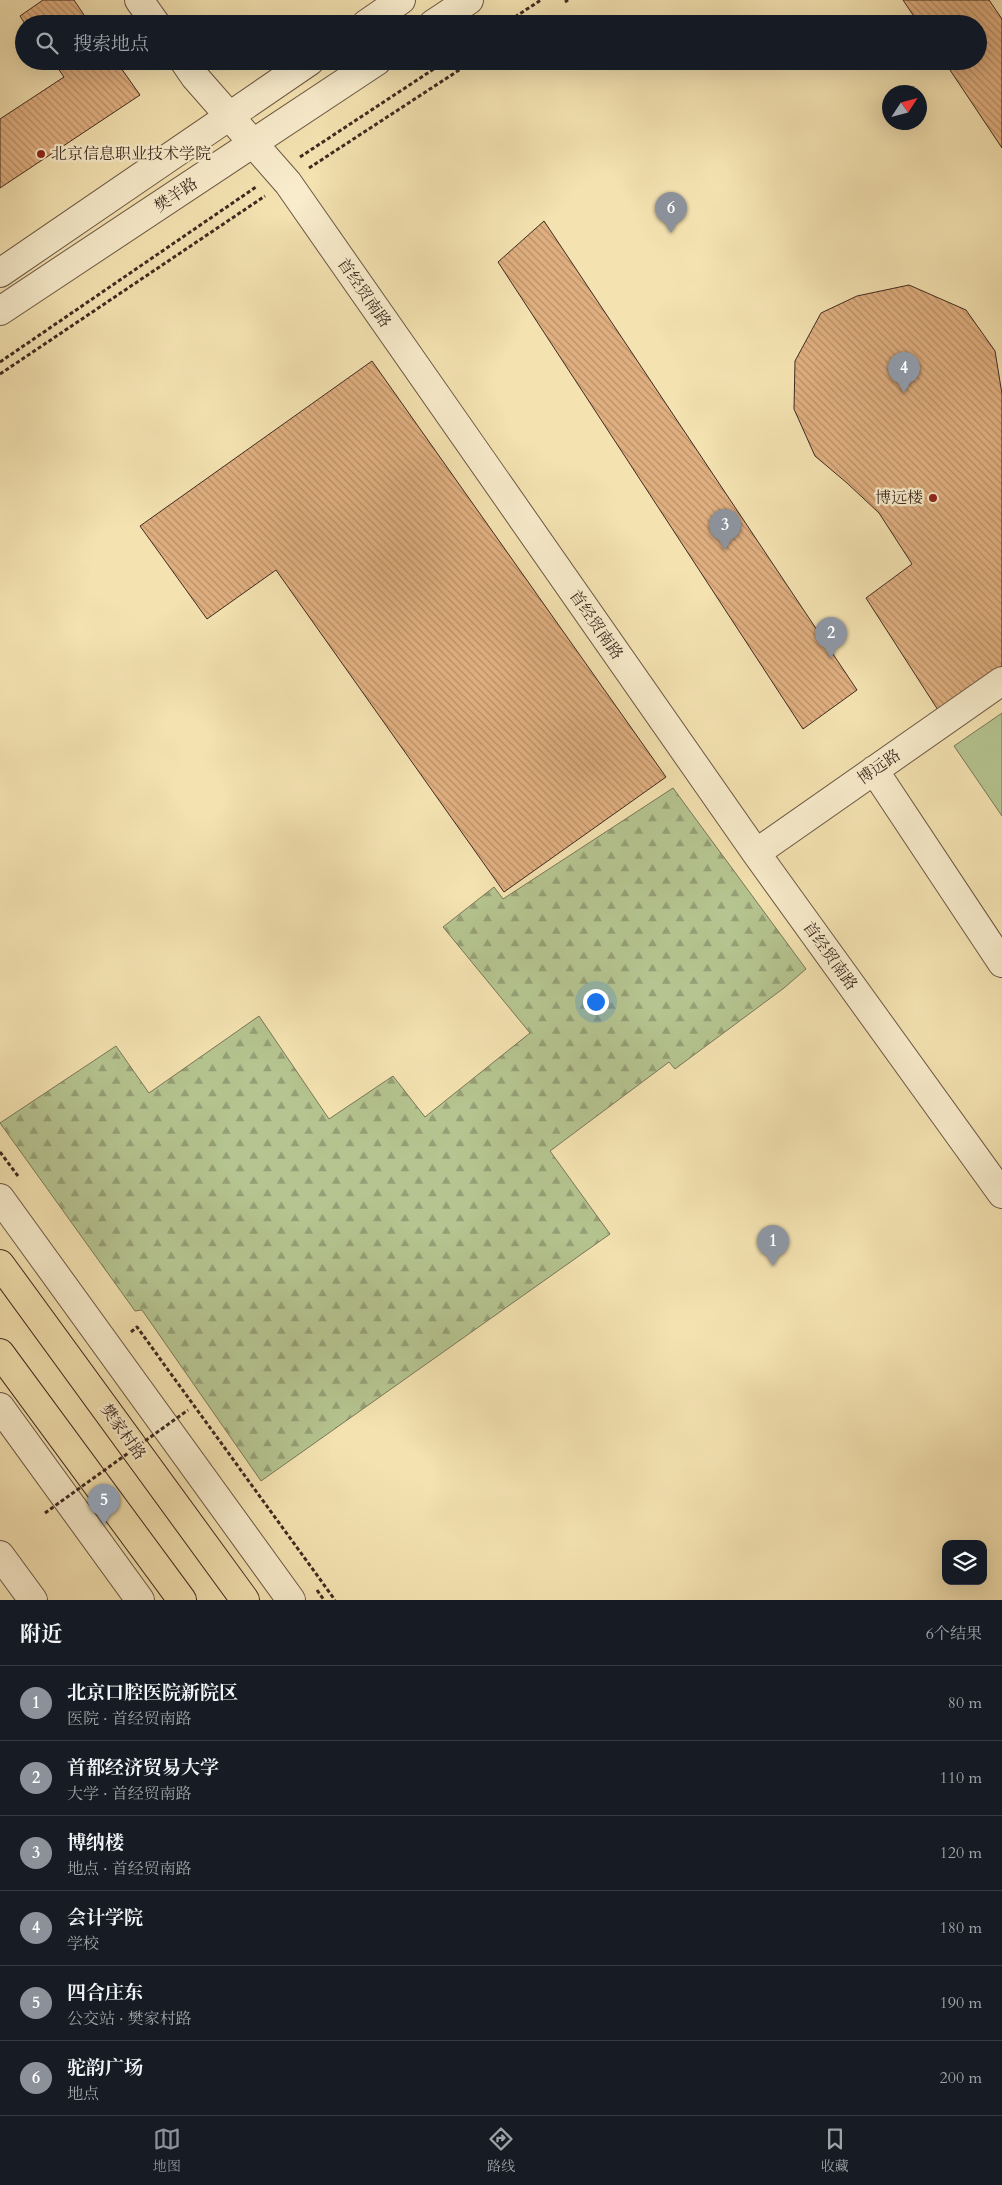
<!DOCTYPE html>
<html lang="zh">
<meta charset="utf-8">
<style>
:root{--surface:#171b24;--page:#242831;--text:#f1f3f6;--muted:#9ea1a6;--line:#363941;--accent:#8c9099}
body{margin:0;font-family:Cardo,"Noto Serif SC",serif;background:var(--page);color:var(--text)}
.controls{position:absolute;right:15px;bottom:15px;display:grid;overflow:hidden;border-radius:10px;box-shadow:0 5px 20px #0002}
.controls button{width:45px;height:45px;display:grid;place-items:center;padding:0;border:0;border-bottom:1px solid var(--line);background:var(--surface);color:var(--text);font:25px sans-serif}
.compass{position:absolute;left:882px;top:85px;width:45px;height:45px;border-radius:50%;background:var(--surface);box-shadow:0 5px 20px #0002;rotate:54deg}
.you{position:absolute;left:595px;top:1001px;width:18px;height:18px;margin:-12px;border:4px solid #fff;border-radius:50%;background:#1a73e8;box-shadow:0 0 0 8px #1a73e833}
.badge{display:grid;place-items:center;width:32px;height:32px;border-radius:50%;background:var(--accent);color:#fff;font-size:16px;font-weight:700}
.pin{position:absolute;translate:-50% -41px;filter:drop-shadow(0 1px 2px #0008)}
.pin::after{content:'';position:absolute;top:26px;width:18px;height:15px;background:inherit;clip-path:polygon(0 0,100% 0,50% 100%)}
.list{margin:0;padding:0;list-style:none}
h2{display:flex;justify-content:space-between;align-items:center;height:65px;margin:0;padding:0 20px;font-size:21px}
h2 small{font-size:16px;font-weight:400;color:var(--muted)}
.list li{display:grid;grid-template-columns:32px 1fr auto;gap:15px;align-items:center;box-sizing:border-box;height:75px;padding:0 20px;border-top:1px solid var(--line)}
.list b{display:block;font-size:19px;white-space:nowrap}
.list p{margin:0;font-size:16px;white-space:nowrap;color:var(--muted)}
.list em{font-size:16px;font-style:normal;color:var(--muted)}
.icon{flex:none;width:28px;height:28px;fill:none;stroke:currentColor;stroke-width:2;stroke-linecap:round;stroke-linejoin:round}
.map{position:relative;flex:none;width:1002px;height:1600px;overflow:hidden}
.search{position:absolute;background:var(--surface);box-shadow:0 5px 20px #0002;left:15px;right:15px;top:15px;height:55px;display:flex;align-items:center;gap:12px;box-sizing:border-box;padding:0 18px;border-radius:28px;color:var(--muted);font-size:19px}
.sheet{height:515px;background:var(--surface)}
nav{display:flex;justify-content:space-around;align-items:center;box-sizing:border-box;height:70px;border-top:1px solid var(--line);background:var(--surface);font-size:14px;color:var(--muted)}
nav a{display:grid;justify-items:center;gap:2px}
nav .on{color:var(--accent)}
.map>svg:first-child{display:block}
.green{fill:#b5c490;stroke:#7a7758}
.forest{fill:url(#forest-firs);stroke:#7a7758}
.building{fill:url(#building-back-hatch);stroke:#3f2a21}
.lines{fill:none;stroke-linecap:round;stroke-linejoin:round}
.minor-casing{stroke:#6c5845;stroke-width:30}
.major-casing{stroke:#3f2a21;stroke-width:30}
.path{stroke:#3f2a21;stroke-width:3;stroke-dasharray:4 2.5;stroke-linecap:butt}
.minor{stroke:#f8eccc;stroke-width:28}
.major{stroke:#f4e2b1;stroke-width:28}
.path-bridge{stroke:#3f2a21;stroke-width:3;stroke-dasharray:4 2.5;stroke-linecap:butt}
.poi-dot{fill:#8f2418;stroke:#f8eccc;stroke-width:2}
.labels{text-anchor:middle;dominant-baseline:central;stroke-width:4.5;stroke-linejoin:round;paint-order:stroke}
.poi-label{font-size:16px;fill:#3f2a21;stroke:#f8eccc;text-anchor:start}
.street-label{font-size:16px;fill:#3f2a21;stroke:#f8eccc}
</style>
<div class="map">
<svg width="1002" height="1600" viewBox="0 0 1002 1600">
<defs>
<pattern id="forest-firs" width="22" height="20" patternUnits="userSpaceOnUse" patternTransform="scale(1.25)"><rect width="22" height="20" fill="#b5c490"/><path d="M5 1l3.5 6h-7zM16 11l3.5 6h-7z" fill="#959f75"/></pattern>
<pattern id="building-back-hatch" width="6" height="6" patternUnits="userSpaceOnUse" patternTransform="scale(1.25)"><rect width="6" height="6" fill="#e0af80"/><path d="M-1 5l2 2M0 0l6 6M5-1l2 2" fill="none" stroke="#b78f68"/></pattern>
</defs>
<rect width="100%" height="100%" fill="#f4e2b1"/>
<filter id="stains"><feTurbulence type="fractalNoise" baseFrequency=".004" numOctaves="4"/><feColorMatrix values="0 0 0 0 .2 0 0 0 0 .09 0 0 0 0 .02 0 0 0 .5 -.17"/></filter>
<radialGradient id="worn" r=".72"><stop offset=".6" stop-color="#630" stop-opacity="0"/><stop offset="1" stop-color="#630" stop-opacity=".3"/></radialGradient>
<!-- green -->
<path class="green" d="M1002 713V816L954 746Z"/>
<!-- forest -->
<path class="forest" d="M673 788 806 969 784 988 675 1069 669 1062 550 1151 610 1234 261 1481 142 1310 135 1311 0 1123 116 1046 149 1093 259 1016 329 1119 393 1076 425 1117 530 1033 443 927 494 887 503 899Z"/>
<!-- building -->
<path class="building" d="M43 0H74L90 24H25L20 16Z
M903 0H989L1002 19V148L944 61H978V24H919Z
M53 61H116L140 95 0 188V119L64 77Z
M544 221 857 690 803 729 498 262Z
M909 285 966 310 995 351 1002 394V666L938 710 866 598 912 564 879 513 847 483 815 456 794 409 795 361 821 313 857 296Z
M372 361 666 777 504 892 276 570 207 619 140 526Z"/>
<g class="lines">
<!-- minor casing -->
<g class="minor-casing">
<path id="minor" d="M139 0 156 24
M366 24 401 0
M433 24 469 0
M184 61 195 77 288 183 756 853 1002 1194
M0 273 310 61
M0 311 377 61
M874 770 1002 963
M756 853 1002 681
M0 1198 291 1600
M0 1407 140 1600
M0 1555 33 1600"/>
</g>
<!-- major casing -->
<g class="major-casing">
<path id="major" d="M0 1264 245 1600
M0 1353 182 1600"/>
</g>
<!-- path -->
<path class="path" d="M565 2 568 0
M504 24 541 0
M300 157 446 61
M309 168 473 61
M0 362 256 187
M0 374 265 196
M0 1152 18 1176
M131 1332 137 1327 335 1600
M317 1590 324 1600"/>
<!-- minor -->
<use href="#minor" class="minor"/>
<!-- major -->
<use href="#major" class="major"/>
<!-- path-bridge -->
<path class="path-bridge" d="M45 1513 188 1410"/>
</g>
<!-- markers -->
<g class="poi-dot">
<circle cx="41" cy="154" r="5"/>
<circle cx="933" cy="498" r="5"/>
</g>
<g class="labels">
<!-- poi labels -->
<g class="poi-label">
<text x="51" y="154">北京信息职业技术学院</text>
<text x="923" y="498" text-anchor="end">博远楼</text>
</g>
<!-- street labels -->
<g class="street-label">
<text transform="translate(176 195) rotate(-34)">樊羊路</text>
<text transform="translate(364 293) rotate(55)">首经贸南路</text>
<text transform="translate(596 625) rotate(55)">首经贸南路</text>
<text transform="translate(879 767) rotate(-35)">博远路</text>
<text transform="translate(830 956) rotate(54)">首经贸南路</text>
<text transform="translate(123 1432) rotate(54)">樊家村路</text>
</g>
</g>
<rect width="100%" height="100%" filter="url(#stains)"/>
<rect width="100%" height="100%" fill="url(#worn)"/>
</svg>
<div class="controls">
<button><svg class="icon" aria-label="layers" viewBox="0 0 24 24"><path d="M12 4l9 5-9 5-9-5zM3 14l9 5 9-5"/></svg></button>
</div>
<svg class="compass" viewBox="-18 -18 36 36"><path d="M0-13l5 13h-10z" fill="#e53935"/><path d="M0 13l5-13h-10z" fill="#9ea1a6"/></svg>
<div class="you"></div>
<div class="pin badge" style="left:773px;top:1266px">1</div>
<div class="pin badge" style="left:831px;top:658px">2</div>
<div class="pin badge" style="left:725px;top:550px">3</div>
<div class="pin badge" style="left:904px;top:393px">4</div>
<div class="pin badge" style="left:104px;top:1525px">5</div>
<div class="pin badge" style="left:671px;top:233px">6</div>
<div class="search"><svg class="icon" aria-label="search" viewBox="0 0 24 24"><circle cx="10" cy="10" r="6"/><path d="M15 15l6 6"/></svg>搜索地点</div>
</div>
<section class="sheet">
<h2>附近<small>6个结果</small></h2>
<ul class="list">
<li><span class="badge">1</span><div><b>北京口腔医院新院区</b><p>医院 · 首经贸南路</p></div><em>80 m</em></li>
<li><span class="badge">2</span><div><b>首都经济贸易大学</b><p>大学 · 首经贸南路</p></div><em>110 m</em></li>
<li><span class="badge">3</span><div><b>博纳楼</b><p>地点 · 首经贸南路</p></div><em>120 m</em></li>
<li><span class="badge">4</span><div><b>会计学院</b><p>学校</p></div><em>180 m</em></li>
<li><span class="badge">5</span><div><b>四合庄东</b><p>公交站 · 樊家村路</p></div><em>190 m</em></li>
<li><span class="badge">6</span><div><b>驼韵广场</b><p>地点</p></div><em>200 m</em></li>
</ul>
</section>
<nav>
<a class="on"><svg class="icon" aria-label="map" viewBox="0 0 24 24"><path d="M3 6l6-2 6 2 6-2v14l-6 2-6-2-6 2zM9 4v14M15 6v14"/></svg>地图</a>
<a><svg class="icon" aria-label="directions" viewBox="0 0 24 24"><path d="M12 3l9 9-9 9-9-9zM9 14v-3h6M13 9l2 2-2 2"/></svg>路线</a>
<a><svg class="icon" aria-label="saved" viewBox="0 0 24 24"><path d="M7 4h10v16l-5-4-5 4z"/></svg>收藏</a>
</nav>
